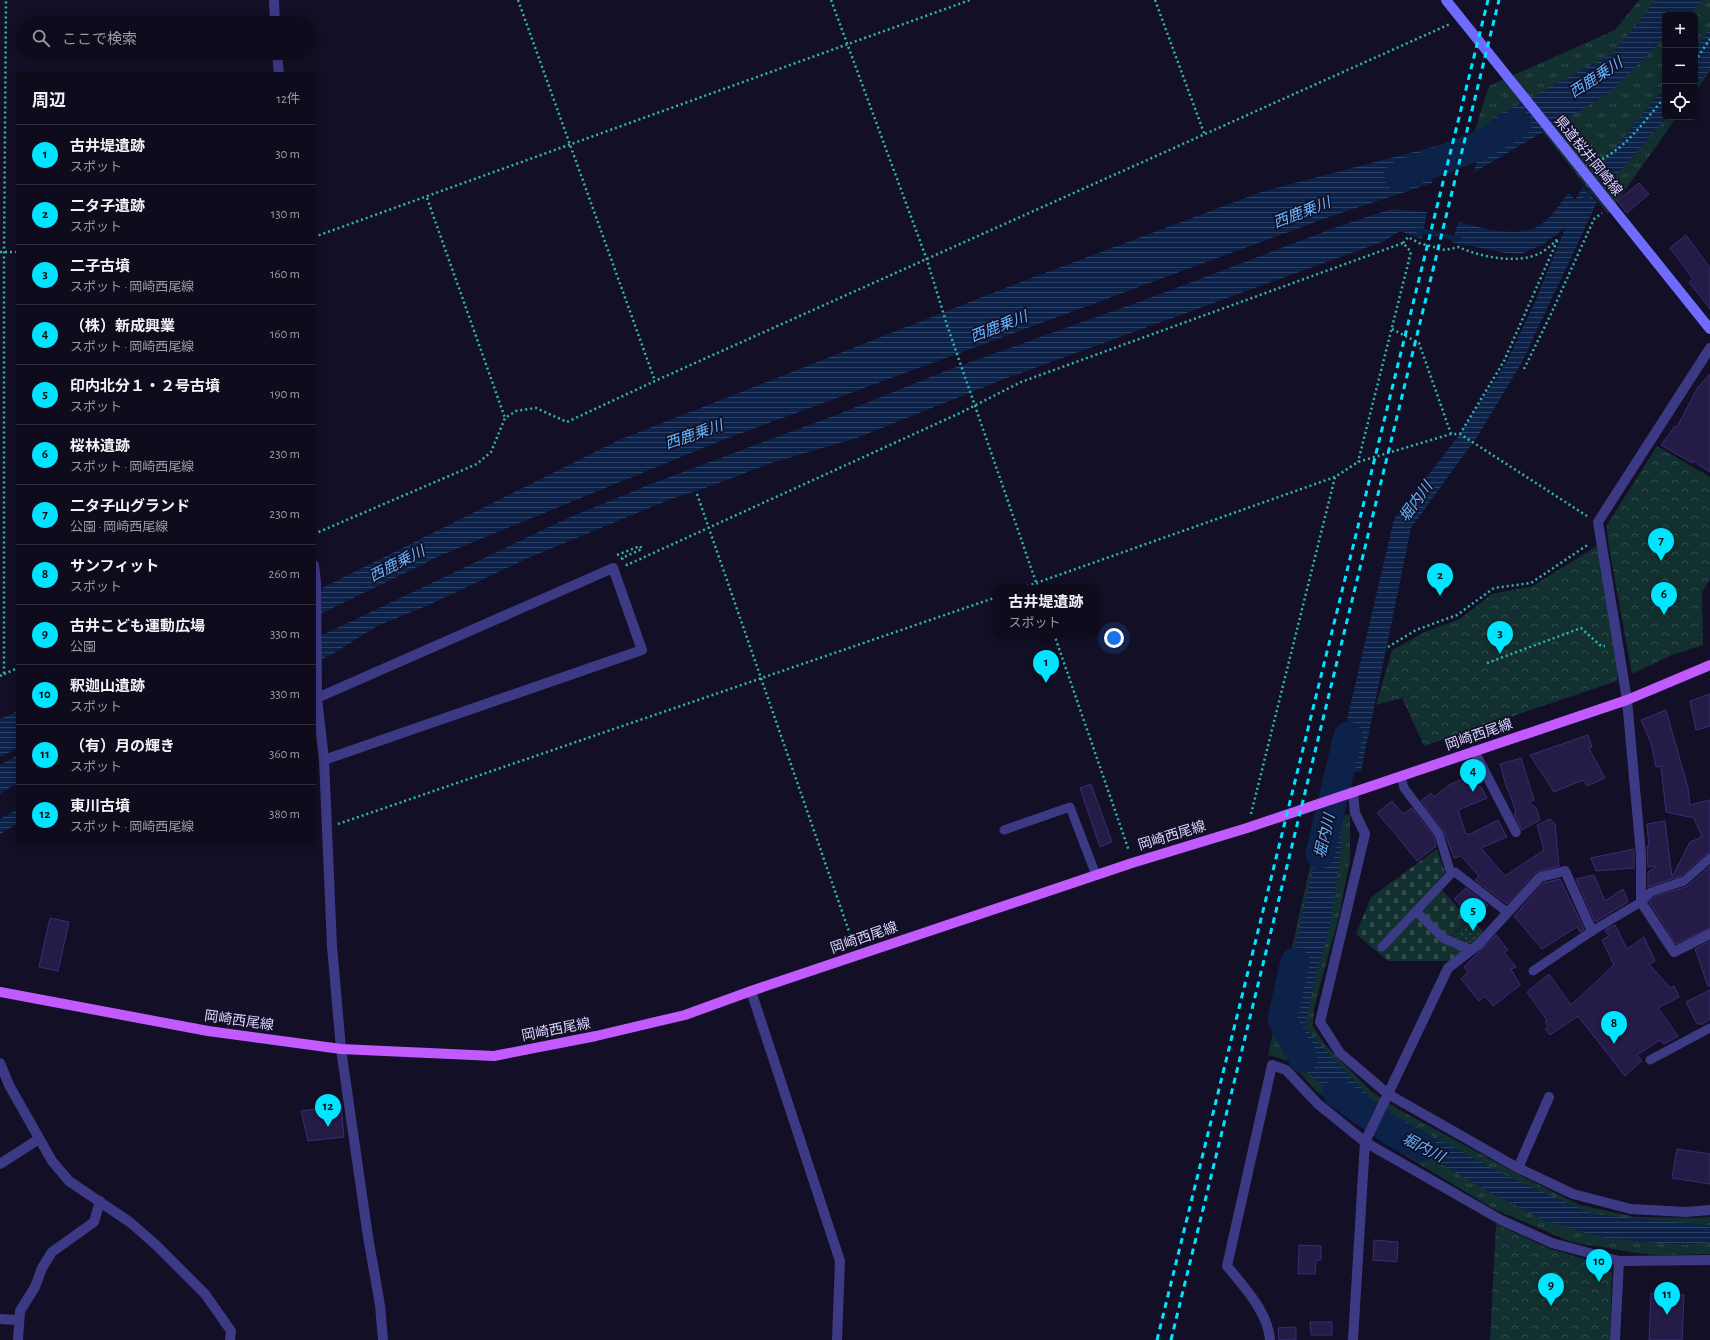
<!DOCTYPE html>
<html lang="ja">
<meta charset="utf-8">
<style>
:root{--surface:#0e0b1c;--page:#1c1929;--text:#f1f3f6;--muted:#9b9ba3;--line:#2e2b3b;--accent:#00e5ff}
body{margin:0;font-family:"Alegreya Sans","Noto Sans JP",sans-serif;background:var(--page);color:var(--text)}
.controls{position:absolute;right:12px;top:12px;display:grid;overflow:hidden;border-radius:6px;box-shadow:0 2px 10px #0003}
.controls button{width:36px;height:36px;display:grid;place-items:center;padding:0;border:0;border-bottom:1px solid var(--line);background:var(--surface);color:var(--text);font:20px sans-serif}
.you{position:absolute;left:1114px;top:638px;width:14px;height:14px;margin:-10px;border:3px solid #fff;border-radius:50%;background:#1a73e8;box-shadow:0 0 0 6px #1a73e833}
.badge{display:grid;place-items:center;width:26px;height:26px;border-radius:50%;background:var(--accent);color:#111;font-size:13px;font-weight:700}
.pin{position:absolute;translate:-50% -33px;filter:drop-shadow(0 1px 2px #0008)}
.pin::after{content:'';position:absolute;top:21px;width:14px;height:12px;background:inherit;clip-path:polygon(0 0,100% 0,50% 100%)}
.popup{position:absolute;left:994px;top:585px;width:104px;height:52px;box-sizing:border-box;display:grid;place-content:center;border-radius:6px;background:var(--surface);filter:drop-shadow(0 1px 3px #0005);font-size:13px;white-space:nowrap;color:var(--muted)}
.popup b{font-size:15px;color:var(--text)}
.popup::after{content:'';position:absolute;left:50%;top:100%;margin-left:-8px;border:8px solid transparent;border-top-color:var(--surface)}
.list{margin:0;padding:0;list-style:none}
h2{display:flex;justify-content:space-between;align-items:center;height:52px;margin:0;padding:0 16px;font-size:17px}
h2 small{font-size:13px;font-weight:400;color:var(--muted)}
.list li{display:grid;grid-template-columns:26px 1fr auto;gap:12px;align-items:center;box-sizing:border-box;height:60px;padding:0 16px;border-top:1px solid var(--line)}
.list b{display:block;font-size:15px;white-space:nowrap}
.list p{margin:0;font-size:13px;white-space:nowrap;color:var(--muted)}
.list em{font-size:13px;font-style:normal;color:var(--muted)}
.icon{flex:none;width:22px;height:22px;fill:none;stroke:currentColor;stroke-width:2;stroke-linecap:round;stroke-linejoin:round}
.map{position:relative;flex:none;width:1710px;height:1340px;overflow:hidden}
.search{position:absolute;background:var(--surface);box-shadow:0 2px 10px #0003;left:16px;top:16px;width:300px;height:44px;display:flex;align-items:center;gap:10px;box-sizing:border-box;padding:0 14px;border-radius:22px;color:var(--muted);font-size:15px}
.panel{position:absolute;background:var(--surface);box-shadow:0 2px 10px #0003;left:16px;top:72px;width:300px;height:772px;border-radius:6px}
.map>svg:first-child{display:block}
.grass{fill:url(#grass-tufts)}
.forest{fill:url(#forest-crowns)}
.cemetery{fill:url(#cemetery-stones)}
.garden{fill:url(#garden-dots)}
.water{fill:url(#water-rules)}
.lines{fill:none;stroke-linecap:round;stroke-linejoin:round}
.stream{stroke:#0c2248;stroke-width:5}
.river{stroke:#0c2248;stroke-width:29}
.building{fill:#241b47;stroke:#3b2d73}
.path{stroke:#2fb8b0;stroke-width:2.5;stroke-dasharray:2 3;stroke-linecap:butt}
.service{stroke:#3d3a85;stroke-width:9}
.minor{stroke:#3d3a85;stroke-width:10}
.secondary{stroke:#6f6bff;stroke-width:10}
.primary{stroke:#c25bff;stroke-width:10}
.rail{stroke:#00e5ff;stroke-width:3;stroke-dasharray:6 5;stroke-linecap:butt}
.labels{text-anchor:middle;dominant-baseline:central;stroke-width:3.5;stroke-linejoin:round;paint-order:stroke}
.street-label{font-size:14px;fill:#d9d4ff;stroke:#130f26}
.water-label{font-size:15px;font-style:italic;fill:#62b6ff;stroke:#130f26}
</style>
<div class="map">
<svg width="1710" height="1340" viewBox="0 0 1710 1340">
<defs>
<pattern id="grass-tufts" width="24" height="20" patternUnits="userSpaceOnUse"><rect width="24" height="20" fill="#12302f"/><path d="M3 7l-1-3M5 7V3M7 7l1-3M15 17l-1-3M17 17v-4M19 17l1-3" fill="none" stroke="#344d4e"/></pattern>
<pattern id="forest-crowns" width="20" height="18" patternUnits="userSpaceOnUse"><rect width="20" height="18" fill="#12302f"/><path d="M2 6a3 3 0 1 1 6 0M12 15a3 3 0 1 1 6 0" fill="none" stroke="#344d4e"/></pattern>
<pattern id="cemetery-stones" width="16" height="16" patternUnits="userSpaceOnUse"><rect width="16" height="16" fill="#12302f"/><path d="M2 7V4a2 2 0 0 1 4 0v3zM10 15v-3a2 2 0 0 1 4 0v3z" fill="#344d4e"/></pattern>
<pattern id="garden-dots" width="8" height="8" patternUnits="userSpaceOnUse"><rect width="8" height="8" fill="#12302f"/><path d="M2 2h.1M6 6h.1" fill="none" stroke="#344d4e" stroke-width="1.8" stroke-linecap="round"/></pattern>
<pattern id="water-rules" width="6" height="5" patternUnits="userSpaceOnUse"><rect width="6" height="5" fill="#0c2248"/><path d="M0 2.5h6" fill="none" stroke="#2f4163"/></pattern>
</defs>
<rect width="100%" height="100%" fill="#130f26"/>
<!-- grass -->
<path class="grass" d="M1639 0H1710V71L1695 92V15H1665V117H1677L1608 214 1538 126 1466 158 1489 86 1615 30Z
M1350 814V859L1340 912 1314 1008 1313 1026 1325 1045 1372 1092 1398 1109 1525 1178 1580 1205 1635 1217 1698 1218 1710 1217V1254L1659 1255 1637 1253 1571 1242 1494 1209 1381 1141 1315 1090 1289 1061 1268 1055 1320 822Z"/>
<!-- forest -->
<path class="forest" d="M1657 446 1710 477V579L1702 592 1703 645 1672 655 1632 674 1608 542 1607 525Z
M1597 546 1618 647 1617 681 1424 746 1402 698 1376 705 1392 650 1427 631 1460 619 1492 594 1533 586Z
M1496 1224 1548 1248 1607 1266 1612 1273 1610 1340H1490Z"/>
<!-- cemetery -->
<path class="cemetery" d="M1437 849 1445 873 1436 883 1469 920 1452 935 1460 940 1474 944 1451 961H1388L1356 934 1371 897Z"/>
<!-- garden -->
<path class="garden" d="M1472 919 1484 933 1473 943 1460 940 1453 935Z"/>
<!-- water -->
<path class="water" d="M1656 0H1703L1688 15H1665V38L1608 94 1473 173 1491 119 1613 53Z
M1710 29V69L1695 86V48Z
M1665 86V117H1667L1609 184 1595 173Z
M1440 145 1432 183 1329 217 720 441 444 554 314 617V592L619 440 1018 283 1264 191Z
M1583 187 1597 202 1522 362 1479 434 1411 528 1361 771 1334 775 1394 519 1457 438 1506 363 1535 302 1565 228 1544 244 1521 254 1505 253 1451 242 1459 222C1482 228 1522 240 1543 223 1553 215 1561 202 1569 193L1575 200Z
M1392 209 1427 212 1422 239 1400 231 1382 242 1004 379 857 438 771 463 711 486 671 499 528 558 429 605 377 626 331 655 314 662V639L568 518 651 484 836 415 948 370 1155 296 1342 225Z
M18 711V748L0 757V719Z
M18 755V783L0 793V765Z
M18 809V823L0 834V819Z
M1342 812 1341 851 1331 922 1313 988 1305 1028 1376 1104 1369 1120 1334 1096 1309 1074 1292 1053 1283 1032 1290 968 1325 817Z
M1392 1114 1505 1175 1592 1214 1710 1225V1242L1686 1245 1608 1239 1546 1221 1491 1193 1386 1133Z"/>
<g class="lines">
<!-- stream -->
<path class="stream" d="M1586 197 1606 175
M1417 230 1460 239"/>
<!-- river -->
<path class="river" d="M1399 176 1478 146 1517 124
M1320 854 1348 736
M1295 962 1282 1020 1303 1058
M1337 1093 1394 1133 1422 1147"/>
</g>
<!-- building -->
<path class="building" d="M1639 183 1649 194 1627 213 1617 201Z
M1686 235 1710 268V309L1689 282 1693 279 1670 248Z
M1710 374V472L1693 461 1692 463 1661 445 1675 426 1677 427 1698 387Z
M1710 694V726L1696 730 1690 701Z
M1666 710 1688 788 1690 805 1710 800V852L1706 854 1681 876 1648 887V872L1657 866 1648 867 1647 846H1649L1647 824 1665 821 1672 877 1690 842 1702 837 1694 818 1666 812 1661 766 1656 767 1651 743 1641 720Z
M1588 735 1592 747 1589 748 1605 778 1587 786 1583 780 1554 792 1530 755Z
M1521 758 1534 800 1529 802 1536 808 1540 820 1522 830 1514 814 1516 812 1508 789H1507L1500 764Z
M1465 778 1481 787 1487 798 1458 810 1466 834H1470L1498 820 1507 837 1481 848 1505 876 1544 850 1537 825 1550 819 1555 824 1559 866 1536 872 1507 904 1475 880 1479 876 1461 856 1454 858 1444 831 1421 801 1431 793 1434 797 1449 785Z
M1091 784 1112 842 1100 847 1080 788Z
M1392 801 1403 814 1412 808 1434 837 1436 846 1417 861 1393 831 1377 813Z
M1634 849V868L1596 871 1591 858Z
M1710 866V928L1676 944 1649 902 1654 897 1688 886Z
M1594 875 1605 901 1623 889 1628 902 1595 922 1576 879Z
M1560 879 1584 929 1580 932 1577 927 1542 949 1514 916 1543 883Z
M1466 888 1488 905 1473 919 1454 899Z
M50 918 69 922 58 971 39 967Z
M1615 925 1627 949 1644 937 1655 961 1649 964 1670 988 1674 986 1679 997 1658 1008 1678 1036 1664 1044 1660 1040 1637 1055 1642 1061 1625 1076 1578 1016 1550 1035 1545 1029 1548 1026 1545 1022 1547 1020 1527 992 1549 974 1571 1005 1614 965 1602 940 1609 936 1605 930Z
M1496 935 1508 950 1504 952 1516 967 1511 969 1520 985 1493 1006 1485 996 1479 1001 1461 979 1468 972 1464 967Z
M1710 941V986H1708L1695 949Z
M1710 990V1019L1703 1024H1697L1686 1002Z
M341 1105 344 1137 308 1141 301 1111Z
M1677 1149 1710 1154V1184L1672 1178Z
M1374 1240 1398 1242 1397 1262 1373 1260Z
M1299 1245 1321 1246V1260H1316L1315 1274H1298Z
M1651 1293 1684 1295 1682 1340H1649Z
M1310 1322H1332V1335H1311Z
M1296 1327V1340H1279L1278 1328Z"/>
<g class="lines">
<!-- path -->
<path class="path" d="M518 0 655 381
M831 0 927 260 947 325 1038 588
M1155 0 1204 133
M1695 61 1710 39
M1593 163C1624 152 1644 121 1665 97
M427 198 505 418
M314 237 970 0
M1403 243 1408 237 1419 243 1445 250 1459 247C1479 257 1518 264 1538 254 1546 251 1552 244 1558 239L1504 361 1460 434
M0 252H18
M1392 329 1419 343 1451 434
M1524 369 1551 314 1594 219 1602 213
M697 494 853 943
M314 534 477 464 491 452 505 418 516 411 536 408 567 422 655 381 1450 24
M617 555 640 546 642 549 622 558 623 560
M626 564 627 565 960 413 1021 382 1403 243 1411 252 1358 462
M1022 588 1335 477 1358 462 1451 434H1460L1587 516
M1054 634 1129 851
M1388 647 1416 630 1457 615 1494 588 1531 583 1589 544
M1487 663 1581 628 1601 646H1605
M4 674 18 668
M0 676 4 674V252L6 0
M1251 814 1335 477
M338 824 997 597"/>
<!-- service -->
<path class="service" d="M1401 776 1404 788 1439 834 1451 874 1416 911 1443 938 1471 950
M1004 830 1070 807 1096 875
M1451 874 1455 872 1507 912
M1382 947 1416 911
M1533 971 1592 931 1641 902 1651 892 1684 881 1710 858
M1650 1060 1710 1028"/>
<!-- minor -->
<path class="minor" d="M274 0 275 23
M277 53 279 74
M1710 348 1598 522 1627 700 1641 855V902L1674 952 1710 934
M314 565 316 582 317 698 324 760 332 946 341 1049 368 1237 380 1305 383 1340
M317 698 613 568 642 650 324 760
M1474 751 1516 832
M1353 792 1355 813 1365 834 1320 1022 1340 1053 1388 1094 1518 1168 1573 1194 1631 1209 1686 1212 1710 1210
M751 991 840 1261 837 1340
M0 1063 9 1085 52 1161 69 1181 131 1223 156 1245 205 1294 231 1331 230 1340
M0 1164 39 1139
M1518 1168 1549 1097
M0 1319 18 1320
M18 1340 20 1311 35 1287 42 1268 52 1252 94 1222 100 1201
M1270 1340C1268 1312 1244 1287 1227 1266L1272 1065 1286 1070 1318 1104 1365 1142 1501 1220 1552 1243 1619 1261 1710 1260
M1353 1340 1365 1142 1448 968 1479 944 1540 877 1565 871 1592 931
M1615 1340 1619 1261"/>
<!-- secondary -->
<path class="secondary" d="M1446 0 1710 329"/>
<!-- primary -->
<path class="primary" d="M0 992 208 1031 341 1049 494 1056 596 1036 685 1015 751 991 1132 863 1247 828 1627 700 1710 665"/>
<!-- rail -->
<path class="rail" d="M1157 1340 1488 0
M1171 1340 1499 0"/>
</g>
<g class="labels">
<!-- street labels -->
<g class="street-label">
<text transform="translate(1588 156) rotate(51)">県道桜井岡崎線</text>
<text transform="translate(1479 735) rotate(-19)">岡崎西尾線</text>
<text transform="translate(1172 836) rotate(-17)">岡崎西尾線</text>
<text transform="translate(864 938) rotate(-19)">岡崎西尾線</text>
<text transform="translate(239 1021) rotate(8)">岡崎西尾線</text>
<text transform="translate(556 1030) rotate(-11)">岡崎西尾線</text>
</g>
<!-- water labels -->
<g class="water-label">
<text transform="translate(1596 78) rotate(-33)">西鹿乗川</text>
<text transform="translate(1302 213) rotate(-21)">西鹿乗川</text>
<text transform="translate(999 327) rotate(-21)">西鹿乗川</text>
<text transform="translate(694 435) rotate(-19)">西鹿乗川</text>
<text transform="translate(1416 502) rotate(-54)">堀内川</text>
<text transform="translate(397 564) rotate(-27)">西鹿乗川</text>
<text transform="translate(1325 836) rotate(-77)">堀内川</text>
<text transform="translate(1423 1148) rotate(27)">堀内川</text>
</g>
</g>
</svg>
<div class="controls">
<button>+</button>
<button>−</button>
<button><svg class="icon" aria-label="locate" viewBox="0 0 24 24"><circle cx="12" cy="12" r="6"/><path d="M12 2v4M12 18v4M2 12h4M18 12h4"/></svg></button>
</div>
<div class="you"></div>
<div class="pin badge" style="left:1046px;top:683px">1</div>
<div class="popup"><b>古井堤遺跡</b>スポット</div>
<div class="pin badge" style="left:1440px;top:596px">2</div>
<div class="pin badge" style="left:1500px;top:654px">3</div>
<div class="pin badge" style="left:1473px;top:792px">4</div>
<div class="pin badge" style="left:1473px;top:931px">5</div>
<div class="pin badge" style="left:1664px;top:615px">6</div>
<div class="pin badge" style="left:1661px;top:561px">7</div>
<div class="pin badge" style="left:1614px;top:1044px">8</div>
<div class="pin badge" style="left:1551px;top:1306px">9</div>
<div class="pin badge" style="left:1599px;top:1282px">10</div>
<div class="pin badge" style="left:1667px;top:1315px">11</div>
<div class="pin badge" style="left:328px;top:1127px">12</div>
<div class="search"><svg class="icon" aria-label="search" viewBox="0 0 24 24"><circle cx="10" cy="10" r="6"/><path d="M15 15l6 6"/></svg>ここで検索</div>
<section class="panel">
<h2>周辺<small>12件</small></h2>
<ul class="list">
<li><span class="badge">1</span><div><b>古井堤遺跡</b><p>スポット</p></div><em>30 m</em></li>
<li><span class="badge">2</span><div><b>二タ子遺跡</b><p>スポット</p></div><em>130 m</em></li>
<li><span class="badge">3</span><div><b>二子古墳</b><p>スポット · 岡崎西尾線</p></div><em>160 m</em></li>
<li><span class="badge">4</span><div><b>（株）新成興業</b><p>スポット · 岡崎西尾線</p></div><em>160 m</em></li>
<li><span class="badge">5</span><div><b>印内北分１・２号古墳</b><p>スポット</p></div><em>190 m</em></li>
<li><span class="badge">6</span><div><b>桜林遺跡</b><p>スポット · 岡崎西尾線</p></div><em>230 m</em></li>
<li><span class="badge">7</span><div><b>二タ子山グランド</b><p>公園 · 岡崎西尾線</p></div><em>230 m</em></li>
<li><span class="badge">8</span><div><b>サンフィット</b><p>スポット</p></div><em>260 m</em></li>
<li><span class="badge">9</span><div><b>古井こども運動広場</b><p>公園</p></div><em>330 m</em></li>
<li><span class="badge">10</span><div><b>釈迦山遺跡</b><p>スポット</p></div><em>330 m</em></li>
<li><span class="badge">11</span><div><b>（有）月の輝き</b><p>スポット</p></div><em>360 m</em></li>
<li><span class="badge">12</span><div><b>東川古墳</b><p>スポット · 岡崎西尾線</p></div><em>380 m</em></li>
</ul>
</section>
</div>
